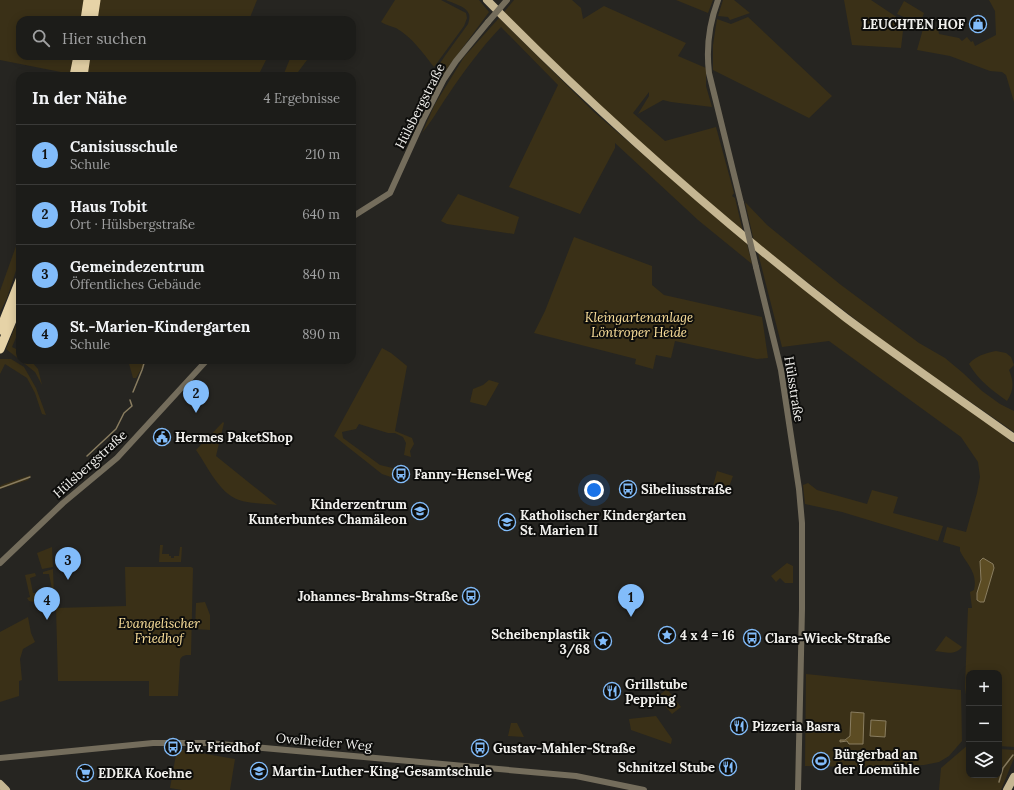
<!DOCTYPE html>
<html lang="de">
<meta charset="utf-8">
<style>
:root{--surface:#1c1c19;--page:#252522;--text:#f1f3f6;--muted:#a0a1a2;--line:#3a3a38;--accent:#82bcfa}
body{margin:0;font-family:Lora,serif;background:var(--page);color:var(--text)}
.controls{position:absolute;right:12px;bottom:12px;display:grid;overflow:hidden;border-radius:8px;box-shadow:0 2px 10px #0003}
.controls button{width:36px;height:36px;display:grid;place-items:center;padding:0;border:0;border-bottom:1px solid var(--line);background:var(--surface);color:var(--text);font:20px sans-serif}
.you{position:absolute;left:594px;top:490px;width:14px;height:14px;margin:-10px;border:3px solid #fff;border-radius:50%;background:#1a73e8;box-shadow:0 0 0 6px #1a73e833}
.badge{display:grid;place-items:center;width:26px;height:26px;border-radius:50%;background:var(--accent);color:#111;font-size:13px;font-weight:700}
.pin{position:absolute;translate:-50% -33px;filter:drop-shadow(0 1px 2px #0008)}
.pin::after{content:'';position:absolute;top:21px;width:14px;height:12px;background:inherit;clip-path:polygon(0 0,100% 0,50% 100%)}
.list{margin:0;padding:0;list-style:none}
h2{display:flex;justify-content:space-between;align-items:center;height:52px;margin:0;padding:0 16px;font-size:17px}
h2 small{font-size:13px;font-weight:400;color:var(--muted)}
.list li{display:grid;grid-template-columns:26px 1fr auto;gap:12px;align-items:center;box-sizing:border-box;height:60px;padding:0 16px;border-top:1px solid var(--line)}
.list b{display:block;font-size:15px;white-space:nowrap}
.list p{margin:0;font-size:13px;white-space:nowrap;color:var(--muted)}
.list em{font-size:13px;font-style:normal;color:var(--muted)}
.icon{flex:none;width:22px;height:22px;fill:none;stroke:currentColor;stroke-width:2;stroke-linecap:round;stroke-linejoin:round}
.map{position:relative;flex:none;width:1014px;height:790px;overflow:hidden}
.search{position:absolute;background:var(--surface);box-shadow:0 2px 10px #0003;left:16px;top:16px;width:340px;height:44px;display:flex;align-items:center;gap:10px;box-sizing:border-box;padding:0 14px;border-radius:12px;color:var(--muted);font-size:15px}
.panel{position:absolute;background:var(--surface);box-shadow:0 2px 10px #0003;left:16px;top:72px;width:340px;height:292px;border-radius:12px}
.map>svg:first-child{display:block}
.green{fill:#3a3017}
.water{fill:#5c4c23;stroke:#897d60}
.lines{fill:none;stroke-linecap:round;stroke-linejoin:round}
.stream{stroke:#897d60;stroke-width:1.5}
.minor{stroke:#746d5c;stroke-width:6}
.major{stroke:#c5b692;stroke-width:8}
.highway{stroke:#e6d3a7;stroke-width:9}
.minor-bridge{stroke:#746d5c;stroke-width:6}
.labels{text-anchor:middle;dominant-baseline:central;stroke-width:4;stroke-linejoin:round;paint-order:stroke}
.poi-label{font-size:13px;font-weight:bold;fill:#f1f0ed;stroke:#0e0e0c;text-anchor:start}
.street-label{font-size:13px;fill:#f1f0ed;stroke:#0e0e0c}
.park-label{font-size:13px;font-style:italic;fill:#fde19c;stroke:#0e0e0c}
</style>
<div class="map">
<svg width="1014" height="790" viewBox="0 0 1014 790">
<rect width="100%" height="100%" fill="#262521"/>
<!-- green -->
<path class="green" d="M0 0H257L249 20H20V56H268L258 76H80L69 74 68 76H65L66 73 0 60Z
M395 0H441L466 13 467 18 464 26 434 67C423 53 412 37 396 28 391 26 386 25 381 22Z
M446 0H479L489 12 441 77 422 115H419C408 101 459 38 468 24 469 21 470 17 469 14 466 6 452 3 446 0Z
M514 0H572L581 8 583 19 604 6 686 43 678 56 706 68V86L712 107 671 102 663 100 638 114 649 96V92L633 113 665 141 716 127 734 193 732 196 735 198 743 232C661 162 580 89 504 12Z
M676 0H713L708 13Z
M723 0H734L750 13 730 20 728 17 718 16Z
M844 0H871L904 22 901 48 852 45Z
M989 0H1014V102L1006 75 1002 72 990 71 950 56 917 50 923 29H938L939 34 959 38 962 41 967 37 971 42 973 41 975 46 996 35 995 11Z
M904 1 924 13 920 24 897 14Z
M748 17 832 96 809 118 713 70V45L717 19 731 24Z
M499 18 594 112 747 244 752 264 698 220 615 143V148L580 214 509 187 558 85 501 27C481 48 464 71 448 95 439 108 432 121 422 133L435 104 464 57Z
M291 56H306L307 60 295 76H283Z
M458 194 519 217 514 234 447 224 441 221Z
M745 202 767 225 841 285 919 343 945 358 963 373 982 391 1000 404 1014 411V432L891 347 754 241Z
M20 235V258L7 298 0 312V291Z
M574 237 652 266V285L664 295 762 317 768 358 757 359 675 341 671 358 656 355 653 369 635 364 636 359 534 333 545 311Z
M758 253C810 294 862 335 915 373 948 397 984 417 1014 444V747L999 746V673H969V719L965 687 968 608H972L970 592 974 590C978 572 967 565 960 551V547L943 542 947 527 966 532 977 493 980 477 978 462 961 437 829 341 782 347Z
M20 315V328L12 347 20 351V360L6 349Z
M382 348 391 353 407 366 395 431 412 438 414 444 410 451 411 457 404 455 406 443 403 437 395 433H388L359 424 356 429 342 432 343 438 380 465 401 470 391 477 382 474 334 436Z
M996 351 1006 353 1011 357 1014 365 1009 370C1014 382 1014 390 1007 401 992 390 979 381 969 364 975 356 986 353 996 351Z
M11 359 24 367 36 388 46 415 42 414 35 393 27 378 5 364 0 374V359Z
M20 360H30L38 369 42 385 35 372Z
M128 360H137L144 364 136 378H133Z
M489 380 499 383 486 406 470 402 473 389 483 385Z
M223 422 224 423 216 456 277 505C265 503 251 504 239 500 219 493 208 467 196 450Z
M717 471 733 476 729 487 718 485 717 487 713 486Z
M31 475 28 480 0 489V486L4 484Z
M808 483 817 490 867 504 872 490 898 497 893 513 943 526 938 541 842 512 805 504 803 485Z
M160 545H163L162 554H169V556H171V558H174V556H179L180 547H182L181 562H159Z
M52 547 53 567 42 569 37 553Z
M787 563 793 566V583H785L780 578 776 582 771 576Z
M125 567H191L193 568 191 655C185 655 182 655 180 660L178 696H149V681H58L56 608 126 606Z
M53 569 54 597 37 598 34 602 29 601 27 598 30 597 25 575 35 573 36 576 30 578 33 593H35L36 596 50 593V589H52L49 574H43V572Z
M205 602 210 615V630L195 629 196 603Z
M28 617 31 633 35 642 23 649 20 659 22 680 19 681V696L0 702V632Z
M946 636 962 647C955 656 945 652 935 651Z
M806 674 961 690 962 741 949 756 939 762 924 765 856 767 805 766Z
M667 689 681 707 672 714 657 697Z
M656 716 672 739 671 744 631 730 629 719Z
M511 723H517L524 737 508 736Z
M969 744V775H999V749L1014 750V758L1001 790H939L941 768Z
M177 749 235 759 230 790H182L170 788Z"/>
<!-- water -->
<path class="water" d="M983 558 993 564 994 568 984 602H980L977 600V593L981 580 980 561Z
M851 712 864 713 863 744H849L847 741 840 742V740H845L850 736Z
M871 720 886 721 885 737 870 736Z"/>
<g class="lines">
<!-- stream -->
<path class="stream" d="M133 392 142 370 145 360
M87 456 116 429 124 413 132 406 130 400
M0 488 30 477
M999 782 1003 768 1013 755"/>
<!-- minor -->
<path class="minor" d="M718 0C709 24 706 48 709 73L741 203
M352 217 390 193 423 120 444 79 456 61 488 22
M756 267 781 370 799 489 802 523V609L798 790
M0 563 63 503 117 458 207 360
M0 758 153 743H208L576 776 644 790"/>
<!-- major -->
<path class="major" d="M487 0C599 114 719 220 846 318 901 359 958 398 1014 438
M0 784 6 790
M1007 790 1014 777"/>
<!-- highway -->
<path class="highway" d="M85 20 88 0
M93 20 96 0
M74 76 78 56
M83 76 86 56
M0 330 20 280
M0 349 20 301"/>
<!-- minor-bridge -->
<path class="minor-bridge" d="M488 22 507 0
M741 203 756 267"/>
</g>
<!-- icons -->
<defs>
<g id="shop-ring" transform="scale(0.9)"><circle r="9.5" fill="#0e0e0c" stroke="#82bcfa" stroke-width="1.5"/><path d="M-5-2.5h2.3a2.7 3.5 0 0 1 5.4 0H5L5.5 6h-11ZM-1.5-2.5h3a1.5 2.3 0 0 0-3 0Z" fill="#82bcfa"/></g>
<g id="civic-ring" transform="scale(0.9)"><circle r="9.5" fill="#0e0e0c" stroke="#82bcfa" stroke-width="1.5"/><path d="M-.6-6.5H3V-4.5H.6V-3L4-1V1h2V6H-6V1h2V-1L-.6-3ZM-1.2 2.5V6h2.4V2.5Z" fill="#82bcfa"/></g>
<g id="bus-ring" transform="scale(0.9)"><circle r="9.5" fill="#0e0e0c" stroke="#82bcfa" stroke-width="1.5"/><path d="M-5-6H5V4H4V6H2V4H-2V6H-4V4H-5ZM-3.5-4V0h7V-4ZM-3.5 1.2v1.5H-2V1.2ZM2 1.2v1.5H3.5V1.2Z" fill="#82bcfa"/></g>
<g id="school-ring" transform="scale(0.9)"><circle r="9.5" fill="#0e0e0c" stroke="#82bcfa" stroke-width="1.5"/><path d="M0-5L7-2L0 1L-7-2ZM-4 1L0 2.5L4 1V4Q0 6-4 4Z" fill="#82bcfa"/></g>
<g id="sight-ring" transform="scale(0.9)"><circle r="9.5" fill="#0e0e0c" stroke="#82bcfa" stroke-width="1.5"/><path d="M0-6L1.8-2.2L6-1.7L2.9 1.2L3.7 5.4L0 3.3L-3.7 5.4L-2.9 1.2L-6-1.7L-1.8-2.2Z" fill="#82bcfa"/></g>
<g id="restaurant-ring" transform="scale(0.9)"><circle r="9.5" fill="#0e0e0c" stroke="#82bcfa" stroke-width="1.5"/><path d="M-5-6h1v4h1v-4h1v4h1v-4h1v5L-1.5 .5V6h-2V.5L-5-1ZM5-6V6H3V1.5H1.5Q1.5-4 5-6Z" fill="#82bcfa"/></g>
<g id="stadium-ring" transform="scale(0.9)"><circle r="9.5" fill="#0e0e0c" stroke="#82bcfa" stroke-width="1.5"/><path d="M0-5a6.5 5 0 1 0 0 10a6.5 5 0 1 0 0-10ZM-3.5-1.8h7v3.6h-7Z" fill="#82bcfa"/></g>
<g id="supermarket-ring" transform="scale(0.9)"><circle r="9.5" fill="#0e0e0c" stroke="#82bcfa" stroke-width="1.5"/><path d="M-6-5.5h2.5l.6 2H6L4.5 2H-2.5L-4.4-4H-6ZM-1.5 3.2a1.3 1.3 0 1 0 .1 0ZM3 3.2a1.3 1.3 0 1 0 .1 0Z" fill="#82bcfa"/></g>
</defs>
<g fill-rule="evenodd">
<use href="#shop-ring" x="978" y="24"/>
<use href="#civic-ring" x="162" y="437"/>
<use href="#bus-ring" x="401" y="474"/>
<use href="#bus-ring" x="628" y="489"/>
<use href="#school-ring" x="420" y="511"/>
<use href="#school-ring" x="507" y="522"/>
<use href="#bus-ring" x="471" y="596"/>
<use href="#sight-ring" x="667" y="635"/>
<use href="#bus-ring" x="752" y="638"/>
<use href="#sight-ring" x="603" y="641"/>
<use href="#restaurant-ring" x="612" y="691"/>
<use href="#restaurant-ring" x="739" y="726"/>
<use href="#bus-ring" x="173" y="747"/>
<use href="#bus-ring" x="480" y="748"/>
<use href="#stadium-ring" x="821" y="761"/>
<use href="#restaurant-ring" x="728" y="767"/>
<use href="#school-ring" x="259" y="771"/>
<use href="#supermarket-ring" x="85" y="773"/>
</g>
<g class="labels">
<!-- poi labels -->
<g class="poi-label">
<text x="965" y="24" text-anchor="end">LEUCHTEN HOF</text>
<text x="175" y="437">Hermes PaketShop</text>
<text x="414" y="474">Fanny-Hensel-Weg</text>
<text x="641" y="489">Sibeliusstraße</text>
<text x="407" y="504" text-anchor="end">Kinderzentrum<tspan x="407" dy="15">Kunterbuntes Chamäleon</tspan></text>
<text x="520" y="515">Katholischer Kindergarten<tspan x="520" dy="15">St. Marien II</tspan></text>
<text x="458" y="596" text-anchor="end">Johannes-Brahms-Straße</text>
<text x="590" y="634" text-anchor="end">Scheibenplastik<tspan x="590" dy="15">3/68</tspan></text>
<text x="680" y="635">4 x 4 = 16</text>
<text x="765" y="638">Clara-Wieck-Straße</text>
<text x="625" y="684">Grillstube<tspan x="625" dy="15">Pepping</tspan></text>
<text x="752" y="726">Pizzeria Basra</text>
<text x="186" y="747">Ev. Friedhof</text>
<text x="493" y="748">Gustav-Mahler-Straße</text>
<text x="834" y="754">Bürgerbad an<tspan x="834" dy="15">der Loemühle</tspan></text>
<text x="715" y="767" text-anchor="end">Schnitzel Stube</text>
<text x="272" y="771">Martin-Luther-King-Gesamtschule</text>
<text x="98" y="773">EDEKA Koehne</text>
</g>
<!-- street labels -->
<g class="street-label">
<text transform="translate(420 106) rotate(-63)">Hülsbergstraße</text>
<text transform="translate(794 389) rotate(81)">Hülsstraße</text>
<text transform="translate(90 464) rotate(-42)">Hülsbergstraße</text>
<text transform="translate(324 742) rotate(5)">Ovelheider Weg</text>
</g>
<!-- park labels -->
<g class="park-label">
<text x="639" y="317">Kleingartenanlage<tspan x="639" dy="15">Löntroper Heide</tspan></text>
<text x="159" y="623">Evangelischer<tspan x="159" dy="15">Friedhof</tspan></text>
</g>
</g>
</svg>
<div class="controls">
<button>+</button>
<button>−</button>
<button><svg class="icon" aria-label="layers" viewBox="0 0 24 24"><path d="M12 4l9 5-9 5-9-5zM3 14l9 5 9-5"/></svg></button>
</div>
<div class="you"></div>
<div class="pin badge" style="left:631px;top:617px">1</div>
<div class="pin badge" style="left:196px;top:413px">2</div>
<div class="pin badge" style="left:68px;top:580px">3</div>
<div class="pin badge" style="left:47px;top:620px">4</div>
<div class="search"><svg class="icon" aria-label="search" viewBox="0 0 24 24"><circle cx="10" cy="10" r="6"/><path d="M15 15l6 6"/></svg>Hier suchen</div>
<section class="panel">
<h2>In der Nähe<small>4 Ergebnisse</small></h2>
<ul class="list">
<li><span class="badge">1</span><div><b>Canisiusschule</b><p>Schule</p></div><em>210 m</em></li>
<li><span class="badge">2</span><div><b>Haus Tobit</b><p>Ort · Hülsbergstraße</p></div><em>640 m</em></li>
<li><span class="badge">3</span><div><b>Gemeindezentrum</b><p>Öffentliches Gebäude</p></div><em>840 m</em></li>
<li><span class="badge">4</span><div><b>St.-Marien-Kindergarten</b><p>Schule</p></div><em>890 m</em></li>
</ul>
</section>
</div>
